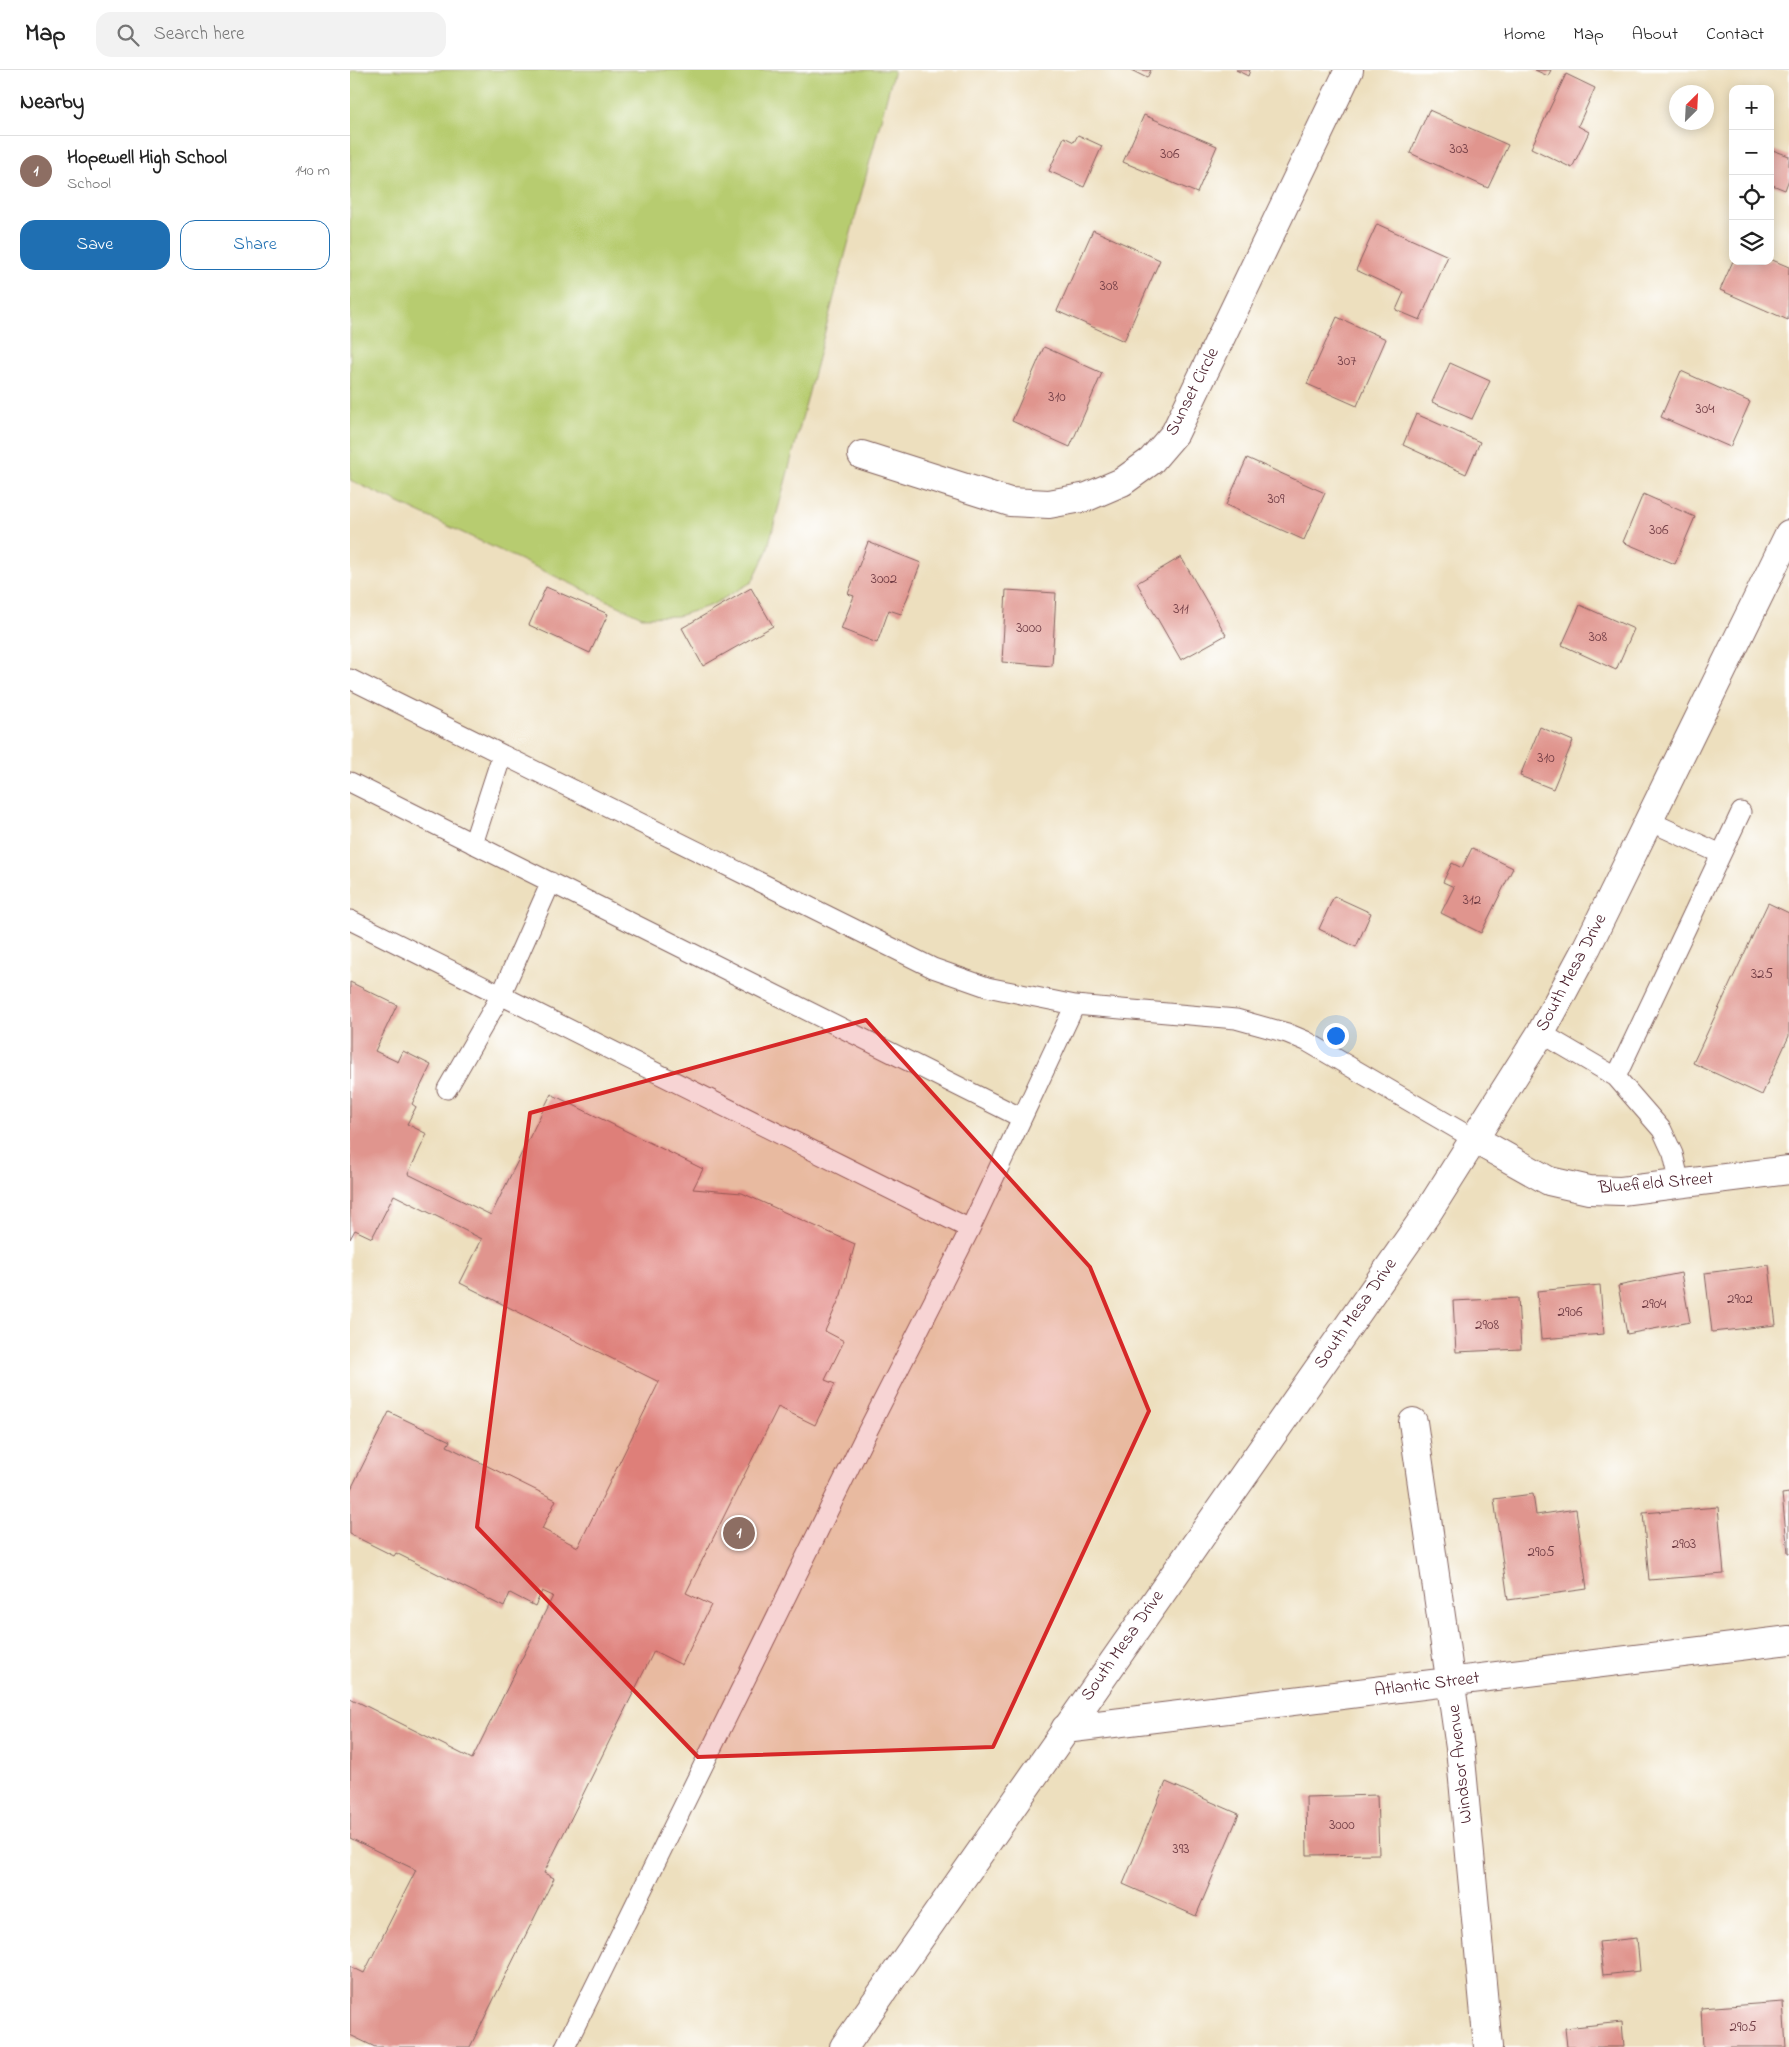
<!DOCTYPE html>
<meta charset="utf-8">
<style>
:root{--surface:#fff;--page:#f2f2f2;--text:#222;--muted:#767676;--line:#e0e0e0;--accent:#1f6fb2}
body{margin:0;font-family:"Indie Flower",sans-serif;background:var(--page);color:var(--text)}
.controls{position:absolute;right:15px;top:15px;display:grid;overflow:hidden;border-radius:10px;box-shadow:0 2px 12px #0003}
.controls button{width:45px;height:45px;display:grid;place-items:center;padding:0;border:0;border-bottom:1px solid var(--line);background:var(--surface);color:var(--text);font:25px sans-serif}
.compass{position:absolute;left:1319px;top:15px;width:45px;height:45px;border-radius:50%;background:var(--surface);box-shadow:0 2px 12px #0003;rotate:24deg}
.you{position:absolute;left:985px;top:965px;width:18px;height:18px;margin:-12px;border:4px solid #fff;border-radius:50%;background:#1a73e8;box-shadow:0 0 0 8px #1a73e833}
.badge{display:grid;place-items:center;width:32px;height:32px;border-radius:50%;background:var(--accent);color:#fff;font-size:16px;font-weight:700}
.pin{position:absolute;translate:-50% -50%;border:2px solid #fff;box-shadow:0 1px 5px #0006}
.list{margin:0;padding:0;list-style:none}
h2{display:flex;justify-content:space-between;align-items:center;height:65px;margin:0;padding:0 20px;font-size:21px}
h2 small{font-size:16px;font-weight:400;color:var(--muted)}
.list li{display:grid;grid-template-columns:32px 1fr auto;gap:15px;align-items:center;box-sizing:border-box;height:70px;padding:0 20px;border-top:1px solid var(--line)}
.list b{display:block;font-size:19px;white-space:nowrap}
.list p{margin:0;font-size:16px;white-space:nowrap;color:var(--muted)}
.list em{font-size:16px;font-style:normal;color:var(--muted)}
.actions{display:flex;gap:10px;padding:15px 20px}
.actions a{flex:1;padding:11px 0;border:1px solid var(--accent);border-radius:15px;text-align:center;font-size:18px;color:var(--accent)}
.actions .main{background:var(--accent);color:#fff}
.icon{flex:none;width:28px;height:28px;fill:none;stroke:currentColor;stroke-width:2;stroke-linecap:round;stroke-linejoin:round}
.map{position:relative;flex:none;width:1439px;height:1977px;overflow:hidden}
header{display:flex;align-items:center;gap:30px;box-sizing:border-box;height:70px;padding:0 25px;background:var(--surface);border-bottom:1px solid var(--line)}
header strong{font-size:24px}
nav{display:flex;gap:28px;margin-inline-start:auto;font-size:18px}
.search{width:350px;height:45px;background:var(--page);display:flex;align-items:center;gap:12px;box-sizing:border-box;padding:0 18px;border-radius:15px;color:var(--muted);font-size:19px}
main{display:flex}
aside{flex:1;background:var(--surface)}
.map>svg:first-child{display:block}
.green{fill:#b7cc6f;stroke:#80764d}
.building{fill:#e0958e}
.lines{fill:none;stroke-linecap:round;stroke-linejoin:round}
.service-casing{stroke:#83625e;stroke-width:21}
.minor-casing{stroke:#83625e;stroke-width:30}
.secondary-casing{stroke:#83625e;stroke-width:30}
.service{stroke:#fff;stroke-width:19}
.minor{stroke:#fff;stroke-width:28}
.secondary{stroke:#fff;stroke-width:28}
.marked{fill:#d62828;fill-opacity:0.2;stroke:#d62828;stroke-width:4;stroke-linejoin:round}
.labels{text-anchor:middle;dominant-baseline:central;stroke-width:4.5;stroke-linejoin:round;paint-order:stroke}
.number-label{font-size:15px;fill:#703c44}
.street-label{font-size:18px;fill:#4a1f2b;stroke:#fff}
</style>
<header>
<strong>Map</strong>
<div class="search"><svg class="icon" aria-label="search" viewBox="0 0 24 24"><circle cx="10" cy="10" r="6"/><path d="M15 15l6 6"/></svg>Search here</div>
<nav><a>Home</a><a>Map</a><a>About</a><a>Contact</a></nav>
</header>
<main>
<aside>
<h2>Nearby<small></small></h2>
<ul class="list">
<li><span class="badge" style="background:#8d6e63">1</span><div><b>Hopewell High School</b><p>School</p></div><em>140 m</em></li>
</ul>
<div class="actions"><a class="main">Save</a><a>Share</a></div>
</aside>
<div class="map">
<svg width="1439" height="1977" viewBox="0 0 1439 1977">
<rect width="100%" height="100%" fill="#fff"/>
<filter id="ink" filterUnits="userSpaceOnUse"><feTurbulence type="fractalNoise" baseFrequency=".02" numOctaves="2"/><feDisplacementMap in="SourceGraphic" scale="10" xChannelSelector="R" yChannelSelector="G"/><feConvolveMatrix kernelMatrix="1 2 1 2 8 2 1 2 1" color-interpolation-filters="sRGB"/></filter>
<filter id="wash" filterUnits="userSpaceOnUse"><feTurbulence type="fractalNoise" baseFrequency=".0096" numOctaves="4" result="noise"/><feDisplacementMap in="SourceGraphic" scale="20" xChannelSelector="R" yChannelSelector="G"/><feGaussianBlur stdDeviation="1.12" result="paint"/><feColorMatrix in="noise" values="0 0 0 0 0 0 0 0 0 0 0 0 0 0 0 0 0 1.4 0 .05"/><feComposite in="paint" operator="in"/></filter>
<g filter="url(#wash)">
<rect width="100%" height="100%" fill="#eddfbe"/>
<!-- green -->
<path class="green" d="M3 0H544L417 481 402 512 362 535 328 546 292 547 0 410V3Z"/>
<g id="blocks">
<!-- building -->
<path class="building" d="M781 0H801L797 8Z
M886 0H900L898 6Z
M1185 0H1201L1198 6Z
M1216 4 1245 18 1228 56 1239 62 1222 98 1181 78Z
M1079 40 1158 75 1138 118 1060 83Z
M794 45 867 76 847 123 773 92Z
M728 65 752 76 734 117 699 101 714 67 724 72Z
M1420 79 1439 86V109L1435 120 1420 114Z
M1027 154 1098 186 1070 250 1046 240 1054 222 1006 200Z
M743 160 810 190 774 271 707 241Z
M1420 189 1439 197 1438 250 1370 220 1383 191H1420Z
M987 247 1036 269 1007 336 957 314Z
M694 277 752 303 720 377 662 351Z
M1100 293 1140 311 1122 349 1082 332Z
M1331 301 1400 332 1380 377 1311 347Z
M1066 344 1130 372 1116 404 1053 375Z
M897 388 975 423 954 470 876 435Z
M1293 424 1345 447 1325 494 1273 472Z
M518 472 571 493 551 544 539 540 527 573 491 559 504 526 498 524Z
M831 487 876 565 831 590 787 513Z
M196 517 258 544 240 583 179 555Z
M401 518 423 556 353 596 332 558Z
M656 520 706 523 702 596 652 592Z
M1230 535 1284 559 1266 600 1212 575Z
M1190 657 1223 671 1203 719 1170 706Z
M1122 778 1163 798 1131 863 1091 843 1104 817 1093 812 1102 793 1112 798Z
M984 826 1021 843 1006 877 969 859Z
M1418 833 1439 843V966L1412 1025 1343 993Z
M0 912 47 935 25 981 48 992 53 981 81 995 62 1034 66 1037 57 1054 77 1064 58 1104 141 1145 201 1024 353 1099 343 1119 392 1123 505 1174 491 1225 475 1261 494 1271 475 1310 485 1314 465 1355 428 1337 336 1523 361 1535 332 1595 304 1581 194 1803 204 1808 120 1977H25L0 1965V1896L14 1903 66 1800 0 1768V1628L122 1689 203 1526 192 1521 185 1536 160 1523 154 1537 46 1483 44 1486 0 1464V1421L39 1342 100 1371 97 1376 206 1430 192 1459 228 1477 309 1312 110 1213 132 1169 44 1125 22 1168 5 1160 0 1169Z
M1419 1195 1426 1255 1362 1262 1355 1203Z
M1331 1203 1340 1252 1277 1264 1268 1216Z
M1250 1215 1254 1264 1191 1269 1187 1221Z
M1168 1228 1171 1279 1106 1282 1103 1231Z
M1439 1423V1483H1438L1432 1424Z
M1183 1424 1186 1445 1226 1439 1237 1519 1158 1530 1144 1429Z
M1368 1437 1374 1504 1299 1510 1293 1443Z
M816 1712 889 1744 846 1846 773 1814Z
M1027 1725 1029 1784 957 1785 956 1727Z
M1287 1868 1290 1901 1253 1905 1249 1872Z
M1433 1932 1436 1977H1353L1351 1938Z
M1272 1952 1274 1977H1217L1215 1958Z"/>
</g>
</g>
<g filter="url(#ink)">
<use href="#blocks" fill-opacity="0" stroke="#83625e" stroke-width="1"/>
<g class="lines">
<!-- service casing -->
<g class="service-casing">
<path id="service" d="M0 609 583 898 637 917 725 935 886 949 937 963 956 971 1124 1069
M0 712 672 1048
M1299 751 1371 784
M123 774 152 685
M0 850 620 1159
M1191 963 1266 1007 1312 1060 1323 1084 1330 1114
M1266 1007 1391 742
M97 1019 151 925 201 812
M215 1977 513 1370 620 1159 725 935"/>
</g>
<!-- minor casing -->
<g class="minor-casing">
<path id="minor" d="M512 385 660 432 699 434 737 427 772 412 801 391 825 363 999 0
M1124 1069 1199 1111 1239 1120 1271 1121 1439 1100
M1063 1352 1110 1678 1138 1977
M715 1659 1439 1570"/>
</g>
<!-- secondary casing -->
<g class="secondary-casing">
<path id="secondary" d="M494 1977 1078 1142 1191 963 1237 877 1439 464"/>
</g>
<!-- service -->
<use href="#service" class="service"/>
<!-- minor -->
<use href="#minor" class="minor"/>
<!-- secondary -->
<use href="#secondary" class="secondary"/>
</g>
</g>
<!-- marked area -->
<path class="marked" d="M516 950 740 1197 799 1341 643 1677 348 1687 127 1457 180 1043Z"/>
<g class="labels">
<!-- number labels -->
<g class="number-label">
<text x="1109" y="79">303</text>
<text x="820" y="84">306</text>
<text x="759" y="216">308</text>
<text x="997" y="291">307</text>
<text x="707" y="327">310</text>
<text x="1355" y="339">304</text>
<text x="926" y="429">309</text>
<text x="1309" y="460">306</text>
<text x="534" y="509">3002</text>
<text x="831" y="539">311</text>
<text x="679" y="558">3000</text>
<text x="1248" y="567">308</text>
<text x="1196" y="688">310</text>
<text x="1122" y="830">312</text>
<text x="1412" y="904">325</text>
<text x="1390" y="1229">2902</text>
<text x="1304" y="1234">2904</text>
<text x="1220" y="1242">2906</text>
<text x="1137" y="1255">2908</text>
<text x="1334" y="1474">2903</text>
<text x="1191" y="1482">2905</text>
<text x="992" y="1755">3000</text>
<text x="831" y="1779">393</text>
<text x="1393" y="1957">2905</text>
</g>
<!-- street labels -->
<g class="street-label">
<text transform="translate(843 322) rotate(-63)">Sunset Circle</text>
<text transform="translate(1222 903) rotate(-62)">South Mesa Drive</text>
<text transform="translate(1306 1114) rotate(-5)">Bluefield Street</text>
<text transform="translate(1006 1244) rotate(-55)">South Mesa Drive</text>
<text transform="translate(773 1576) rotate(-55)">South Mesa Drive</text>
<text transform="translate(1077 1615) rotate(-7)">Atlantic Street</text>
<text transform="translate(1111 1694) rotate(-96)">Windsor Avenue</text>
</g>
</g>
</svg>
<div class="controls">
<button>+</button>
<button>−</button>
<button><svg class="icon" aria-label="locate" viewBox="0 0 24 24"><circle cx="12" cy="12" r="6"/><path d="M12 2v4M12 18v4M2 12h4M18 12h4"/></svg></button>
<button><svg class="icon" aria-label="layers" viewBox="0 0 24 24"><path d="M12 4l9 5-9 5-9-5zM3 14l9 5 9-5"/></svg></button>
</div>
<svg class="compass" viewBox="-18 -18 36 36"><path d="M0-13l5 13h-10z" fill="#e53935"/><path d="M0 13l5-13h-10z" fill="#767676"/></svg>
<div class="you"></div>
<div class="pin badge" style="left:389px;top:1463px;background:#8d6e63">1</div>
</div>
</main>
